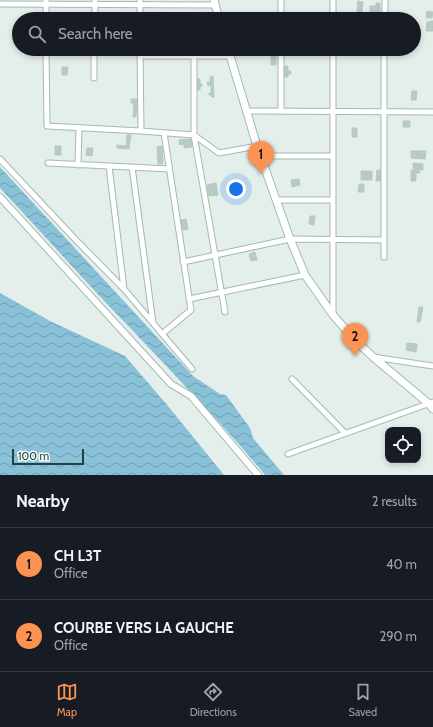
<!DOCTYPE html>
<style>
:root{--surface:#171b24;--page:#20242c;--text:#f1f3f6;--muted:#9ea1a6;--line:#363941;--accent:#fd9353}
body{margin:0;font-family:Cabin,sans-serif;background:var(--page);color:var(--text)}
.controls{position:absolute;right:12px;bottom:12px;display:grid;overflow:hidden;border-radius:8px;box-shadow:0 2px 6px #0003}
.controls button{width:36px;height:36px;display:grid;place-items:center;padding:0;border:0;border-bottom:1px solid var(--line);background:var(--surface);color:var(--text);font:20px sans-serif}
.scale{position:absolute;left:12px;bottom:10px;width:72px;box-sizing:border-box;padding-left:4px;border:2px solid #21423d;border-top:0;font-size:11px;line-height:14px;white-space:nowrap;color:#21423d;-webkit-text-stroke:3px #f5faf8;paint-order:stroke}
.you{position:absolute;left:236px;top:189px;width:14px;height:14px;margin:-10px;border:3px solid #fff;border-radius:50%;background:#1a73e8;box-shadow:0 0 0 6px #1a73e833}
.badge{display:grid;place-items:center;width:26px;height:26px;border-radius:50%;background:var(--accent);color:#111;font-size:13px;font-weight:700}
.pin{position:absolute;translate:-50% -33px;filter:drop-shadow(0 1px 2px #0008)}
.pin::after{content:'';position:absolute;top:21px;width:14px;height:12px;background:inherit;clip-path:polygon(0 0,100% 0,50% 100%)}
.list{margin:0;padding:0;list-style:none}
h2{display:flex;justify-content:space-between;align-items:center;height:52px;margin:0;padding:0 16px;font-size:17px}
h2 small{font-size:13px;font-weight:400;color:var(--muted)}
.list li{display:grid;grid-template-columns:26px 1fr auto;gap:12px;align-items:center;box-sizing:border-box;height:72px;padding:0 16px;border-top:1px solid var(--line)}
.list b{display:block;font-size:15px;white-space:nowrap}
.list p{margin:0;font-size:13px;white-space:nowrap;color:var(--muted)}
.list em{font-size:13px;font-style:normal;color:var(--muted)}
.icon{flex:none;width:22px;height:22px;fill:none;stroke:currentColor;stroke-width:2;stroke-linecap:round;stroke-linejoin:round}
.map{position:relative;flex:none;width:433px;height:475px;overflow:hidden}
.search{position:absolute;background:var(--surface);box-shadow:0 2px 6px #0003;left:12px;right:12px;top:12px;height:44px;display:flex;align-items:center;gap:10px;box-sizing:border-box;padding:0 14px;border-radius:22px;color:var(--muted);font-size:15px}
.sheet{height:196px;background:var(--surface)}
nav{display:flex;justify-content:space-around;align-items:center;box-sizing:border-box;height:56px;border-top:1px solid var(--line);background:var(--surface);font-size:11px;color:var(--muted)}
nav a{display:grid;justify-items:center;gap:2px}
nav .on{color:var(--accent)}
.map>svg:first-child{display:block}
.water{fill:url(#water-waves)}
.building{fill:#b9cac5;stroke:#b5c9c3}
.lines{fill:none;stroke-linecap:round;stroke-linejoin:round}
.minor-casing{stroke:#a6b8b3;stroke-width:7}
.tertiary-casing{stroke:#a6b8b3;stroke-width:8}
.secondary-casing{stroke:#a1bbb5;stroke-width:9}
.minor{stroke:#fff;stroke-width:5}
.tertiary{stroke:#fff;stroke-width:6}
.secondary{stroke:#fff;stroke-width:7}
</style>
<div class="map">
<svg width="433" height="475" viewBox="0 0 433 475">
<defs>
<pattern id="water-waves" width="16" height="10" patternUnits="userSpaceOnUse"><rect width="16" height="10" fill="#88c1d8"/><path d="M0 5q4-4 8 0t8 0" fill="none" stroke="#6f9eb0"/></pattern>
</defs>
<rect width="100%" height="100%" fill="#e4efeb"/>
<!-- water -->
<path class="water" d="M0 167 193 376 220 394 226 395 250 428 253 438 284 475H265C224 425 178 379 134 332 88 285 45 236 0 188Z
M0 293 50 321 125 356 168 406 224 475H0Z"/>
<!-- building -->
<path class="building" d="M358 1 363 2 362 12H357Z
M376 3H380V17H370V6H376Z
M427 11 433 12 432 18H426Z
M430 21H433V31H426L427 22H430Z
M271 53H276V65H271Z
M285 66H288V71H291V74H288V77H284Z
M62 67H68L67 75H62Z
M213 76 214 97H212L211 95H209V93H211V85L208 86 207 82H210V77Z
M195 79H200V84H202V86L200 87V90H196Z
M412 91H417L416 100H411Z
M131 99H137L136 117H133L134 103H131Z
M403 121H410V127H403Z
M352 128H357V137H352Z
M127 135H131L129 149 117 148V145L126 146Z
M191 139 192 147 184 148V144L180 145 179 140Z
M55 146H61V155H55Z
M162 146 163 164H158L157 147Z
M87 148H93L92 156 86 155Z
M411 151H426L425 159 411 158Z
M413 163 423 164V170L413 169Z
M377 170H382L381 181H376Z
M411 170 420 171V173H416V181H411Z
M361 171H372V180H361Z
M299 179 300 185 292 187 291 180Z
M216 183 218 195 209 196 207 185Z
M359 184H364V192H358Z
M310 216H315L314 225 309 224Z
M186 219 188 229 183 230 181 220Z
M255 252 257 260 251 261 249 254Z
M419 307H423L420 322H417Z
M407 343 417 344 416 352 406 350Z"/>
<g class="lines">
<!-- minor casing -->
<g class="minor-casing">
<path id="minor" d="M46 0V19
M140 0V19
M333 0V19
M0 4 215 5
M95 19V0
M281 19V0
M385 19V0
M46 49 47 126 141 131 194 135 219 153 257 146
M140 49 141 131
M333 49V315
M140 56H230
M194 56V135L225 312
M94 78V49
M246 111 433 112
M281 111V49
M260 156H333
M0 159 75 239 124 289 192 369
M48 163 169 169
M78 165 79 128
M109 166 124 289
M132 167 153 323
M276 200H333
M384 257V49
M183 262 290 239 384 240
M189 299 305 275
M162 334 191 310 164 133
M373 357 433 366
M292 379 345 433
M288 454 433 402"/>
</g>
<!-- tertiary casing -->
<g class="tertiary-casing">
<path id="tertiary" d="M0 197 171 384 191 396 258 475"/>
</g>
<!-- secondary casing -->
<g class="secondary-casing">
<path id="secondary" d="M214 0 219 19
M228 49 257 146 290 239 305 275 333 315 353 338 373 357 428 403 433 409"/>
</g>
<!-- minor -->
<use href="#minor" class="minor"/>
<!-- tertiary -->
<use href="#tertiary" class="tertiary"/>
<!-- secondary -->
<use href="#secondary" class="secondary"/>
</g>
</svg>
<div class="controls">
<button><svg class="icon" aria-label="locate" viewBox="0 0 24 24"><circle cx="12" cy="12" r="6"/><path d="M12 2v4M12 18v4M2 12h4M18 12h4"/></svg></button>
</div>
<div class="scale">100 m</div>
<div class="you"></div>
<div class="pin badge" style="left:261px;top:174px">1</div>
<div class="pin badge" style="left:355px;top:356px">2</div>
<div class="search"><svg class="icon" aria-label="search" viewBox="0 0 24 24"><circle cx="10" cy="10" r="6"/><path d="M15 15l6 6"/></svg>Search here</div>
</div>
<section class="sheet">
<h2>Nearby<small>2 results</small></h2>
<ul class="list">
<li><span class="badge">1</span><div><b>CH L3T</b><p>Office</p></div><em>40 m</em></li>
<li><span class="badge">2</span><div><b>COURBE VERS LA GAUCHE</b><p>Office</p></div><em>290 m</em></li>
</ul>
</section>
<nav>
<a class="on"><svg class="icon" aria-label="map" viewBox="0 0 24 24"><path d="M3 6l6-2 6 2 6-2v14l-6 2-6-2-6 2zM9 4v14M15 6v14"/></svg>Map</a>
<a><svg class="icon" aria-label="directions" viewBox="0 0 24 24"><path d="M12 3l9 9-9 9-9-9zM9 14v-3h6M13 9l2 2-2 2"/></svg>Directions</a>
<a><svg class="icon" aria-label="saved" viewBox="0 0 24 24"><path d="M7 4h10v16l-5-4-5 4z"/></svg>Saved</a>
</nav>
